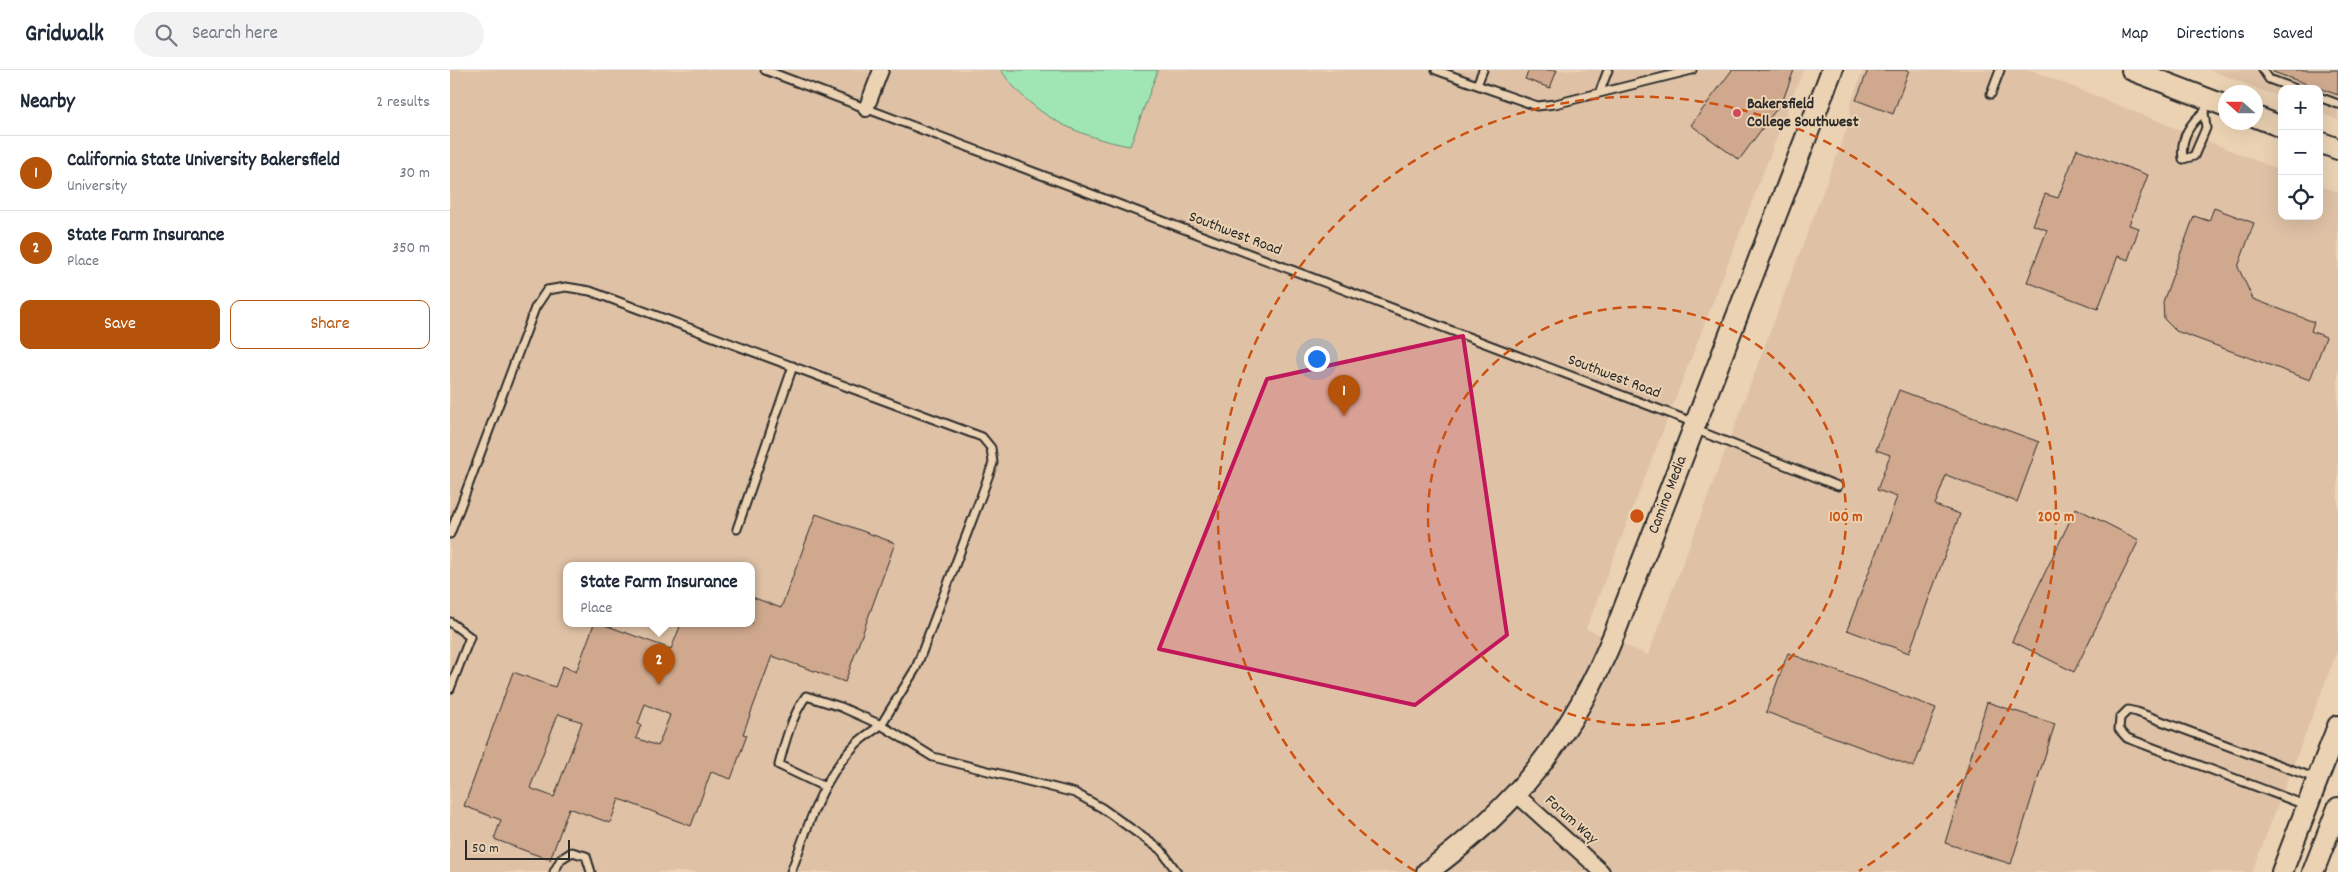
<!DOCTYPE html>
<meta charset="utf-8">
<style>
:root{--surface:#fff;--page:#f2f2f3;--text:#1f2937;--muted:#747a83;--line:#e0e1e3;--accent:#b45309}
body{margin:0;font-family:Dekko,sans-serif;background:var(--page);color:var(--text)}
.controls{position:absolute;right:15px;top:15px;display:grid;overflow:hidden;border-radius:10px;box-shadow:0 5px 20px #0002}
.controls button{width:45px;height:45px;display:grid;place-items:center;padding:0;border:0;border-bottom:1px solid var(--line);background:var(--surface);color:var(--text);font:25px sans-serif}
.compass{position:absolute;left:1768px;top:15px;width:45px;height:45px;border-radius:50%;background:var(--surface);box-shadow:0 5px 20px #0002;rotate:291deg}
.scale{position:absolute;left:15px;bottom:12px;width:105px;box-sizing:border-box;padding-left:5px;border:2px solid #2b2b2b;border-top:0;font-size:14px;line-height:18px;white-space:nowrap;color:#2b2b2b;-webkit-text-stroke:4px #ebd2b3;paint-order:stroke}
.you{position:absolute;left:866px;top:288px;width:18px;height:18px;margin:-12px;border:4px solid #fff;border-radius:50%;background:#1a73e8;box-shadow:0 0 0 8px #1a73e833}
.badge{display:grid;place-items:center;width:32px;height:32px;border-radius:50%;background:var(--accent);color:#fff;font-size:16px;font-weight:700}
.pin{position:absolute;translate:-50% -41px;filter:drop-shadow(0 1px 2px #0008)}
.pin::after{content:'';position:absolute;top:26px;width:18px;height:15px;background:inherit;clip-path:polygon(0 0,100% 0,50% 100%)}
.popup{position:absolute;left:113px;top:492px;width:192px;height:65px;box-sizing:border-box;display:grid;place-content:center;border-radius:10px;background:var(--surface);filter:drop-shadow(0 1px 4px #0005);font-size:16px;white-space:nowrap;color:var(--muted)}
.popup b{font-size:19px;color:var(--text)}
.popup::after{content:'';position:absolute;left:50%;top:100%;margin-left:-10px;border:10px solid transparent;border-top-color:var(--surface)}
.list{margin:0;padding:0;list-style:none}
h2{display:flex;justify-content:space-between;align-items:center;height:65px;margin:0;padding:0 20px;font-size:21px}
h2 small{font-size:16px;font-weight:400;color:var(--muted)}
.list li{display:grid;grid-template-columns:32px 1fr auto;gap:15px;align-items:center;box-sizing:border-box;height:75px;padding:0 20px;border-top:1px solid var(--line)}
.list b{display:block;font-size:19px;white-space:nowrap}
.list p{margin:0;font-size:16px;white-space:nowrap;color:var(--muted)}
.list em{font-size:16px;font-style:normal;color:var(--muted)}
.actions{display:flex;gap:10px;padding:15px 20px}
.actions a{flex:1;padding:11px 0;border:1px solid var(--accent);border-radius:10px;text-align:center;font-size:18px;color:var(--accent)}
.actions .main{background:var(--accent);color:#fff}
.icon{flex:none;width:28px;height:28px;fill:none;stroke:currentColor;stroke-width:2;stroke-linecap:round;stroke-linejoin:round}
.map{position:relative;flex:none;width:1888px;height:802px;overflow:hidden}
header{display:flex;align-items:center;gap:30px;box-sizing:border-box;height:70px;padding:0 25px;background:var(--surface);border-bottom:1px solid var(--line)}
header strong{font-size:24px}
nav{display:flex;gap:28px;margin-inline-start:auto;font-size:18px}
.search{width:350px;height:45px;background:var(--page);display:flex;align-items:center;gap:12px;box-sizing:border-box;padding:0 18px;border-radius:28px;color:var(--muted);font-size:19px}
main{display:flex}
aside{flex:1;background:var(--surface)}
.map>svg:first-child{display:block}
.built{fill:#dfc2a6;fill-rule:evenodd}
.green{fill:#9fe6b4;stroke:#658870}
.building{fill:#cfa88d;stroke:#2b2b2b;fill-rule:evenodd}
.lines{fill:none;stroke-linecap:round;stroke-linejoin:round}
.lane-casing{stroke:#2b2b2b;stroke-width:11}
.street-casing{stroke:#2b2b2b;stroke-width:18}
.secondary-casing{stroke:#2b2b2b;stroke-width:24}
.lane{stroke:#ebd2b3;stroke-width:7}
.street{stroke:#ebd2b3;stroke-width:14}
.secondary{stroke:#ebd2b3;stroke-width:20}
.marked{fill:#c2185b;fill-opacity:0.2;stroke:#c2185b;stroke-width:4;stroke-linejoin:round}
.ring{fill:none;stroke:#cc5211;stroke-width:2.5;stroke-dasharray:9 6}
.poi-dot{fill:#d1495b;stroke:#ebd2b3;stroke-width:2}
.labels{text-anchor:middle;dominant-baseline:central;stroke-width:4;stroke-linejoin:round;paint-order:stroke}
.poi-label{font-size:16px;font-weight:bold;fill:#2b2b2b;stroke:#ebd2b3;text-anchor:start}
.street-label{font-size:16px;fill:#2b2b2b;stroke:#ebd2b3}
.centre{fill:#cc5211;stroke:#ebd2b3;stroke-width:2.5}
.ring-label{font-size:15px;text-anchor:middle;font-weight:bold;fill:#cc5211;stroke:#ebd2b3;stroke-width:4;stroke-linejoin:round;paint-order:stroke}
</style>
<header>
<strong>Gridwalk</strong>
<div class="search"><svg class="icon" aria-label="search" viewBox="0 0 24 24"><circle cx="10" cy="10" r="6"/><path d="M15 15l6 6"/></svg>Search here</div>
<nav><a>Map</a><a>Directions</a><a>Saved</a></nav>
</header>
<main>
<aside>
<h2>Nearby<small>2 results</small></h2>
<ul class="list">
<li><span class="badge">1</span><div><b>California State University Bakersfield</b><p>University</p></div><em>30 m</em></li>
<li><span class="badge">2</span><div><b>State Farm Insurance</b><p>Place</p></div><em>350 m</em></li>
</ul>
<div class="actions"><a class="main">Save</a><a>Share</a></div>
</aside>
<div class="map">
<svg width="1888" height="802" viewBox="0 0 1888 802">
<rect width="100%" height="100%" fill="#ebd2b3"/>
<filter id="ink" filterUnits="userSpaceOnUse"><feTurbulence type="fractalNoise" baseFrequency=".02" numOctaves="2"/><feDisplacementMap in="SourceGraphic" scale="10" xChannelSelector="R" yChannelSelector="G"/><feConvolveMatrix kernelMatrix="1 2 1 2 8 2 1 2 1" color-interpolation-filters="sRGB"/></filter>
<g filter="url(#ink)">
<!-- built -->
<path class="built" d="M0 0H1353L1136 559 1198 585 1400 50V36L1413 0H1581L1832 101V146H1869V115L1888 122V579L1802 802H0ZM116 496H302V554H116Z
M1760 0H1888V50L1869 43V19H1832V28Z"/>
<!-- green -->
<path class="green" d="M551 0H708L680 76C628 67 581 45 551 0Z"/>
<!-- building -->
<path class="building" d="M1079 0H1107L1100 18 1075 9Z
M1282 0H1344L1333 30 1289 90 1241 55Z
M1418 0H1459L1443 44 1406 30Z
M1824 0H1888V25L1823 2Z
M1627 79 1698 105 1679 155 1689 158 1678 190 1668 186 1648 239 1577 212 1597 160 1583 155 1595 124 1608 128Z
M1764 138 1804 153 1788 197 1803 229 1864 252 1861 261 1876 267 1860 310 1726 261 1714 249 1713 232 1744 146 1759 151Z
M1449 320 1589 372 1567 432 1496 405 1485 435 1510 444 1459 583 1397 560 1447 427 1427 420 1440 385 1426 380Z
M1626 438 1689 470 1624 602 1562 571Z
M366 444 445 473 395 612 322 586 293 664 297 665 281 709 261 702 241 756 169 729 160 753 119 738 100 790 44 769 51 750 14 736 63 602 105 617 113 596 126 602 144 554H152L221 579 231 554H302V527L331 538ZM195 634 220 645 208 676 186 668 191 655 188 654ZM108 644 132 652 104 727 80 718Z
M1338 583 1486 638 1464 697 1316 642Z
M1537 632 1605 654 1561 794 1495 773Z"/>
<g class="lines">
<!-- lane casing -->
<g class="lane-casing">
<path id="lane" d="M315 0 1245 353
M986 0 1027 15
M1033 0 1027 15 1087 36 1105 34 1242 0
M1813 0 1819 9 1846 19
M1150 21 1158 0
M1541 24 1550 0
M1869 27 1888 34
M1754 42C1739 54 1730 69 1733 89L1744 86 1756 58 1754 42 1758 32
M1244 359 1388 416
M287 459 343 296
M0 464 85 238 97 220 116 217 140 221 532 367 541 378 543 393 532 424 466 598 431 655 391 637 356 626C342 646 335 671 329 695L375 717
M0 552 20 567 0 619
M1855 735 1677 668 1669 659 1670 648 1678 640 1687 642 1867 709
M104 802 111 789 122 782 136 786 141 802
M341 802C358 757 371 709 406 674 413 667 423 661 431 655L483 687 625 723 652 738 711 780 727 802"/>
</g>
<!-- street casing -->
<g class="street-casing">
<path id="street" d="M416 39 431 0
M1067 725 1152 802"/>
</g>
<!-- secondary casing -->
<g class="secondary-casing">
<path id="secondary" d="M1682 0 1776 36
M1806 47 1832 57
M1869 72 1888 79
M977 802C1067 736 1123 666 1165 562L1382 0
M1832 802 1888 656
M1863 802 1888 738"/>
</g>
<!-- lane -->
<use href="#lane" class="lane"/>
<!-- street -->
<use href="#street" class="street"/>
<!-- secondary -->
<use href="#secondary" class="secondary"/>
</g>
</g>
<!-- marked area -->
<path class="marked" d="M1013 266 1057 565 965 635 709 579 817 309Z"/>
<!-- distance rings -->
<g class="ring">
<circle cx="1187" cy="446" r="209"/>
<path d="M965 801A419 419 0 1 1 1409 801"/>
</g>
<!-- markers -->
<circle class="poi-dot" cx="1287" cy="43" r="5"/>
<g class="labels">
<!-- poi labels -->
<g class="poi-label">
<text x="1297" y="34">Bakersfield<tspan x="1297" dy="18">College Southwest</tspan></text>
</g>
<!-- street labels -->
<g class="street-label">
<text transform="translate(785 164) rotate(21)">Southwest Road</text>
<text transform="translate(1164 307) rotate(21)">Southwest Road</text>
<text transform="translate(1218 425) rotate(-69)">Camino Media</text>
<text transform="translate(1121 750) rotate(42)">Forum Way</text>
</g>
</g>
<circle cx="1187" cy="446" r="8" class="centre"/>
<g class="ring-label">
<text x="1396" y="451">100 m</text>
<text x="1606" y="451">200 m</text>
</g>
</svg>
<div class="controls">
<button>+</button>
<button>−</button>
<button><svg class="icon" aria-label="locate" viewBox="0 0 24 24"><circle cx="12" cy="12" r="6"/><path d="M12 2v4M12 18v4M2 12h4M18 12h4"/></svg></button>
</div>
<svg class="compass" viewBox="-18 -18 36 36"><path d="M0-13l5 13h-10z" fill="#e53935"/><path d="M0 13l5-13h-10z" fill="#747a83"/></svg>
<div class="scale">50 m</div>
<div class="you"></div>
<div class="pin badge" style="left:894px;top:346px">1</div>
<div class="pin badge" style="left:209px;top:615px">2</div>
<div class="popup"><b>State Farm Insurance</b>Place</div>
</div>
</main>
